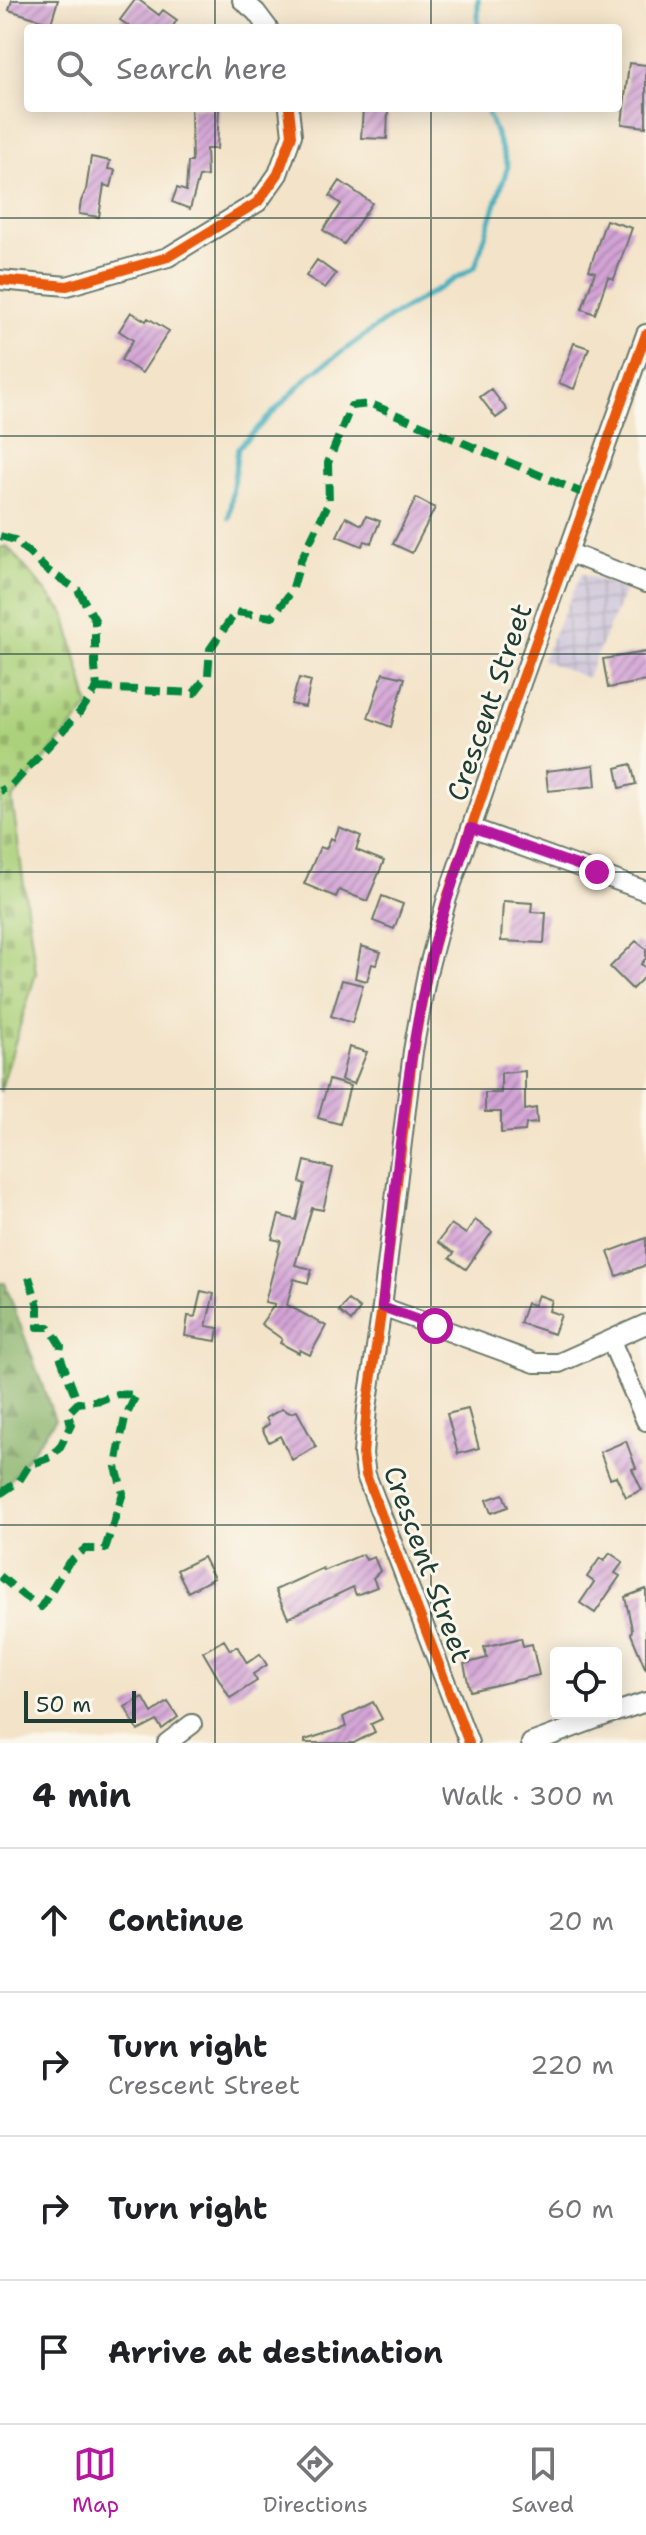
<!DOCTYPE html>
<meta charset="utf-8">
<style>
:root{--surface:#fff;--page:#f2f2f2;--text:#202124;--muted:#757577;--line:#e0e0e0;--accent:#b5179e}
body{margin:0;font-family:"Shantell Sans",sans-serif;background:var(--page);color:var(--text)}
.controls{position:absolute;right:24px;bottom:24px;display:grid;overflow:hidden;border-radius:8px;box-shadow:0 4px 20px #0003}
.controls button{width:72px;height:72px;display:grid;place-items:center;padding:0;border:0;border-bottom:2px solid var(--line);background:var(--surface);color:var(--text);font:40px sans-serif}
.scale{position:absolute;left:24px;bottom:20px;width:112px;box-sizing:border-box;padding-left:8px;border:4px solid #1f3d34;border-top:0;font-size:22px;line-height:28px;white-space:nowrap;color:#1f3d34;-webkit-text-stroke:6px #fbf7ec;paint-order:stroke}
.stop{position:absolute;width:24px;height:24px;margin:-18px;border:6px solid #b5179e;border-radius:50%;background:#fff}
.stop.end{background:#b5179e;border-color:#fff;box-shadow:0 2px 8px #0008}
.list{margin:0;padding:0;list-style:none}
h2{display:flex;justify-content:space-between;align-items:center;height:104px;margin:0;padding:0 32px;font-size:34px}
h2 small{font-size:26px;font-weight:400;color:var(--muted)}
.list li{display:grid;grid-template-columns:52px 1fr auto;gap:24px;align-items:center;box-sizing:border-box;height:144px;padding:0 32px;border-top:2px solid var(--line)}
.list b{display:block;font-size:30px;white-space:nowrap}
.list p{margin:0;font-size:26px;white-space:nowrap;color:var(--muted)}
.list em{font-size:26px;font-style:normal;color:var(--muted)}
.icon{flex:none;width:44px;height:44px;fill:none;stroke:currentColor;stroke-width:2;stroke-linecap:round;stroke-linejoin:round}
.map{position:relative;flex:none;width:646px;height:1743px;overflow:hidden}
.search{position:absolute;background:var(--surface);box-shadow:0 4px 20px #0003;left:24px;right:24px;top:24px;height:88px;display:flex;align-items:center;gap:20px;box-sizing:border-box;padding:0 28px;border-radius:8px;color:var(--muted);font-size:30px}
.sheet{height:680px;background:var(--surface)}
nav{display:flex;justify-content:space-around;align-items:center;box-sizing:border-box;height:112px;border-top:2px solid var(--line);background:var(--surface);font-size:22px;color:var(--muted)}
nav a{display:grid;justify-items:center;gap:4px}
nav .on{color:var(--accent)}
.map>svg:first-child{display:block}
.industrial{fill:url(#industrial-grid)}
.forest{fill:url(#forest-firs);stroke:#547850;stroke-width:2}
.cemetery{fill:url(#cemetery-stones);stroke:#668758;stroke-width:2}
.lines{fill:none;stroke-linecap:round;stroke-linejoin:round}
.stream{stroke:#40aebd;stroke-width:5}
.building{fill:url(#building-hatch)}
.minor-casing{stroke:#697768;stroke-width:22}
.minor{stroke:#fff;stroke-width:18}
.quiet{stroke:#00873e;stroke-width:8;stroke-dasharray:16 8;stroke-linecap:butt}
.cycleway-casing{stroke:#fbf7ec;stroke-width:15}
.cycleway{stroke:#e8590c;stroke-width:10}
.route{stroke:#b5179e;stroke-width:10}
.grid{fill:none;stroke:#1f3d34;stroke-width:2;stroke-opacity:0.55}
.labels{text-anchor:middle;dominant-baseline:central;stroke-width:6;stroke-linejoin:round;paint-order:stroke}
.street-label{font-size:28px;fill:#1f3d34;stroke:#fbf7ec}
</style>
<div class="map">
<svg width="646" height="1743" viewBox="0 0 646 1743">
<defs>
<pattern id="industrial-grid" width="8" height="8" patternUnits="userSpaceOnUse" patternTransform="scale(2)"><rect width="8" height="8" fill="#c8bfd8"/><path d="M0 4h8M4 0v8" fill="none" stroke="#a29cb0"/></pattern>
<pattern id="forest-firs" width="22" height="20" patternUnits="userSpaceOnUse" patternTransform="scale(2)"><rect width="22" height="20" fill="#89b36b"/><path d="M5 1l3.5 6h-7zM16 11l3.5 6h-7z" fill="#6f9359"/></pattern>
<pattern id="cemetery-stones" width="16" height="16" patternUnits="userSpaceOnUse" patternTransform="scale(2)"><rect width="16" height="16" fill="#acd17b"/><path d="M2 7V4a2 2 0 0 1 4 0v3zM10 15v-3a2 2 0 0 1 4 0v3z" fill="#94b46b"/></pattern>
<pattern id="building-hatch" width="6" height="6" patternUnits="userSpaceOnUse" patternTransform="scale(2)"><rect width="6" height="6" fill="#d3a3d6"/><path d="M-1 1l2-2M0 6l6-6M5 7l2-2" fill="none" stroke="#ab86ae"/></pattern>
</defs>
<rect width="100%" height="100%" fill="#fbf7ec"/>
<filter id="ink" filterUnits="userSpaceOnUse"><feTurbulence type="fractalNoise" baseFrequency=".0125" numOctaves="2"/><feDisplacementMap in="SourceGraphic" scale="16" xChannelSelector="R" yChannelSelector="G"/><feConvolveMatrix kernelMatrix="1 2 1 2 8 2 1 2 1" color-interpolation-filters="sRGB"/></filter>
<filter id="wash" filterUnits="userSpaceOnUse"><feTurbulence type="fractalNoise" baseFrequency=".006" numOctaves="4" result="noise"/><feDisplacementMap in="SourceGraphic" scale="32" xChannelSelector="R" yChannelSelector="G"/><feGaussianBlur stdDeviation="1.8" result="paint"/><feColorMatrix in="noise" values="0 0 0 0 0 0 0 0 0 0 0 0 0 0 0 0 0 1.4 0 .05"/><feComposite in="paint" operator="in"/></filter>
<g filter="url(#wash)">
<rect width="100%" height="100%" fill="#f3e3c8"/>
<!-- industrial -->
<path class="industrial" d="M582 573 625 590 587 678 542 660Z"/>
<!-- forest -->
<path class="forest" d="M0 1283H5L55 1420 0 1494Z"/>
<!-- cemetery -->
<path class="cemetery" d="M7 546 65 614 89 706 12 799 36 973 0 1092V548Z"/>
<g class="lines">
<!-- stream -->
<path class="stream" d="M478 0V28
M229 518 238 448 311 374 389 318 475 267 508 166 486 108"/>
</g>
<g id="blocks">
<!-- building -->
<path class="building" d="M12 0H58L51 23 9 10Z
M135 0H139L159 15 163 10 177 20 173 26 176 28H132L120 20Z
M629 63 646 65V127L622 124Z
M191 108H219L217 149H206L207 176 199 177 190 209 172 202 177 188 186 191 188 162H192Z
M363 108H388L387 139 361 138Z
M91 157 110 161 108 169 115 170 111 187 104 185 99 217 79 214 81 201 86 190Z
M340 181 372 203 344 244 323 230 341 204 330 196Z
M606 220 632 228 614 279 608 277 595 314 582 309 595 272 589 270Z
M317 260 336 274 325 288 306 276Z
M131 312 146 321 148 318 169 331 142 373 121 360 133 340 119 331Z
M574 343 589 348 574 389 559 383Z
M491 389 507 410 496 418 480 397Z
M416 498 435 508 412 553 393 544Z
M366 516 380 521 371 543 365 541 362 546 337 536 346 517 362 525Z
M646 652V681L608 688 603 659Z
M383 673 405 678 391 727 368 718Z
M299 678 311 681 305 707 291 704Z
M631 764 636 784 620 788 616 768Z
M594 765 596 786 548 791 546 771Z
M339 827 361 836 356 850 384 861 367 901 339 890 336 897 304 884 320 847 326 849 331 838 334 840Z
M382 896 403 904 394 929 373 921Z
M503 901 532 903 531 912 546 913 544 943 501 941Z
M636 941 646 949V958L641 964 646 968V975L632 989 610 967Z
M361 946 381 952 376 965 372 964 367 981 355 978Z
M342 980 363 985 352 1023 331 1016Z
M349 1047 367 1052 354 1084 341 1080Z
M525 1071V1110L536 1108 537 1123 526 1124 525 1131 501 1133V1112H485V1093H501V1073Z
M329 1080 350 1086 340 1124 318 1118Z
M305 1161 333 1168 323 1210 312 1208 295 1265 312 1269 308 1283 294 1279 287 1305 326 1326 310 1355 300 1350 299 1353 280 1343 282 1339 261 1324 275 1304 265 1302 281 1241 272 1239 279 1215 296 1220 305 1184 300 1182Z
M475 1220 492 1232 466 1269 450 1258 454 1253 438 1242 451 1224 466 1234Z
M646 1238V1265L617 1276 608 1252Z
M201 1291 214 1294 206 1326 218 1328 216 1341 185 1336 188 1316 195 1317Z
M538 1295 552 1300 549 1311 561 1315 554 1334 520 1323 527 1303 534 1305Z
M348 1300 360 1309 351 1321 339 1311Z
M282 1409 290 1413 297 1411 316 1447 292 1460 280 1436 269 1442 262 1429 269 1424 266 1418Z
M468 1409 479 1448 458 1454 447 1414Z
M626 1441 636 1468 632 1469 642 1490 626 1497 616 1476 610 1478 600 1452Z
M503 1494 508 1507 491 1513 486 1500Z
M610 1553 623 1562 615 1573 620 1576 595 1613 580 1603 594 1582 587 1577 600 1558 604 1561Z
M363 1554 366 1560 374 1557 380 1571 373 1578 377 1587 356 1595 353 1587 288 1618 275 1590 323 1568 324 1571Z
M203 1557 214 1578 188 1592 177 1570Z
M646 1589V1670L631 1634 632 1629 625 1597Z
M521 1638 523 1646 532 1644 539 1675 470 1691 464 1664 487 1658 484 1647Z
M224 1640 230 1650 237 1646 247 1663 260 1654 267 1665 253 1674 257 1681 230 1698 203 1652Z
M143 1697 152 1713 168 1702 178 1717 162 1729 157 1721 138 1731 125 1707Z
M373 1702 382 1719 371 1724 375 1732 354 1743H305V1740L346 1727 343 1717Z"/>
</g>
</g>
<g filter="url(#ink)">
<use href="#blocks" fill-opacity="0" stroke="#697768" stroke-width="2"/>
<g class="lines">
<!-- minor casing -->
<g class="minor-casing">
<path id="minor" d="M242 0 256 12 268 28
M0 280 67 286 168 257 258 202 278 174 292 135 289 108
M567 552 646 583
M471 828 646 891
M382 1307 535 1363H559L646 1324
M611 1341 646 1421
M616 1712 646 1702
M167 1743 192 1724
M469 1743 366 1475 363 1454 367 1408 382 1307 413 1051 427 973 447 898 515 700 646 334
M531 1743 612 1713"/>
</g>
<!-- minor -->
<use href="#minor" class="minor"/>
<!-- quiet -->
<path class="quiet" d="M0 536 15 540 47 570 78 590 95 620V667L97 688 80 712 11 786 0 791
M97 688 194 693 208 675 210 649 236 612 272 617 292 591 301 560 329 502 328 463 351 406 371 404 587 495
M29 1277 38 1306V1327H49L61 1346 60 1356 78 1403
M0 1494 19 1481 29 1465 51 1457 60 1447 71 1425 68 1413 78 1403 101 1400 117 1394 136 1395 125 1418 121 1437 116 1467 123 1493 105 1549H85L69 1562 41 1607 24 1596 0 1576"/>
<!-- cycleway casing -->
<g class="cycleway-casing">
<path id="cycleway" d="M0 280 67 286 168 257 258 202 278 174 292 135 289 108
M469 1743 366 1475 363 1454 367 1408 382 1307 413 1051 427 973 447 898 515 700 646 334"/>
</g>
<!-- cycleway -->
<use href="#cycleway" class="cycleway"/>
</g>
</g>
<g class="lines" filter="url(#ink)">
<!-- route -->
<path class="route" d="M435 1326 382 1307C395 1196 403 1083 427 974 438 924 455 876 471 828L597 872"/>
</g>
<!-- grid -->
<path class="grid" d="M215 0V28M431 0V28M215 108V1743M431 108V1743M0 218H646M0 436H646M0 654H646M0 872H646M0 1089H646M0 1307H646M0 1525H646"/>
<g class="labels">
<!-- street labels -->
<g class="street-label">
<text transform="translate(489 702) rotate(-71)">Crescent Street</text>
<text transform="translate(428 1564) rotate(70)">Crescent Street</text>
</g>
</g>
</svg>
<div class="controls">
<button><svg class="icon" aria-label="locate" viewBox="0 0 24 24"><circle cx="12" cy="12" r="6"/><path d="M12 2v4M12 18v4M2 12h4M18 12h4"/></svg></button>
</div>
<div class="scale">50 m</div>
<div class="stop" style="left:435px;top:1326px"></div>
<div class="stop end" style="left:597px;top:872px"></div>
<div class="search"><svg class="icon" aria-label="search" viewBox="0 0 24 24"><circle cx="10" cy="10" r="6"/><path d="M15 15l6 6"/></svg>Search here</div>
</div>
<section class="sheet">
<h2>4 min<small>Walk · 300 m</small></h2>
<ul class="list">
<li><svg class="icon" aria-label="ahead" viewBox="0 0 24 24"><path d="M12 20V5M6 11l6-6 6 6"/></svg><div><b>Continue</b></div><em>20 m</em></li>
<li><svg class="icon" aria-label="right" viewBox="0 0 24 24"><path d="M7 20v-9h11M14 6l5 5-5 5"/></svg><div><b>Turn right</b><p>Crescent Street</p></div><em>220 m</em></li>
<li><svg class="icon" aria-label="right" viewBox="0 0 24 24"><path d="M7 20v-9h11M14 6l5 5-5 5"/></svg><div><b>Turn right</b></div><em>60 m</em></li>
<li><svg class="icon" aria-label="arrive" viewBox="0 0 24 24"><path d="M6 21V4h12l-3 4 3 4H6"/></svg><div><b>Arrive at destination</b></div></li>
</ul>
</section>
<nav>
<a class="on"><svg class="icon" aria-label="map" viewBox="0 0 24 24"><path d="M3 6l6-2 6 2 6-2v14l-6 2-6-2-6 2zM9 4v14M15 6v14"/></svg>Map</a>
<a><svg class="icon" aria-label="directions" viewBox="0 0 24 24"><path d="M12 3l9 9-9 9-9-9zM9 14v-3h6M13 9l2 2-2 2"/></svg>Directions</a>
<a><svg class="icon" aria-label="saved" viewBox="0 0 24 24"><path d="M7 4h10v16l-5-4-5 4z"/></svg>Saved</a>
</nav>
